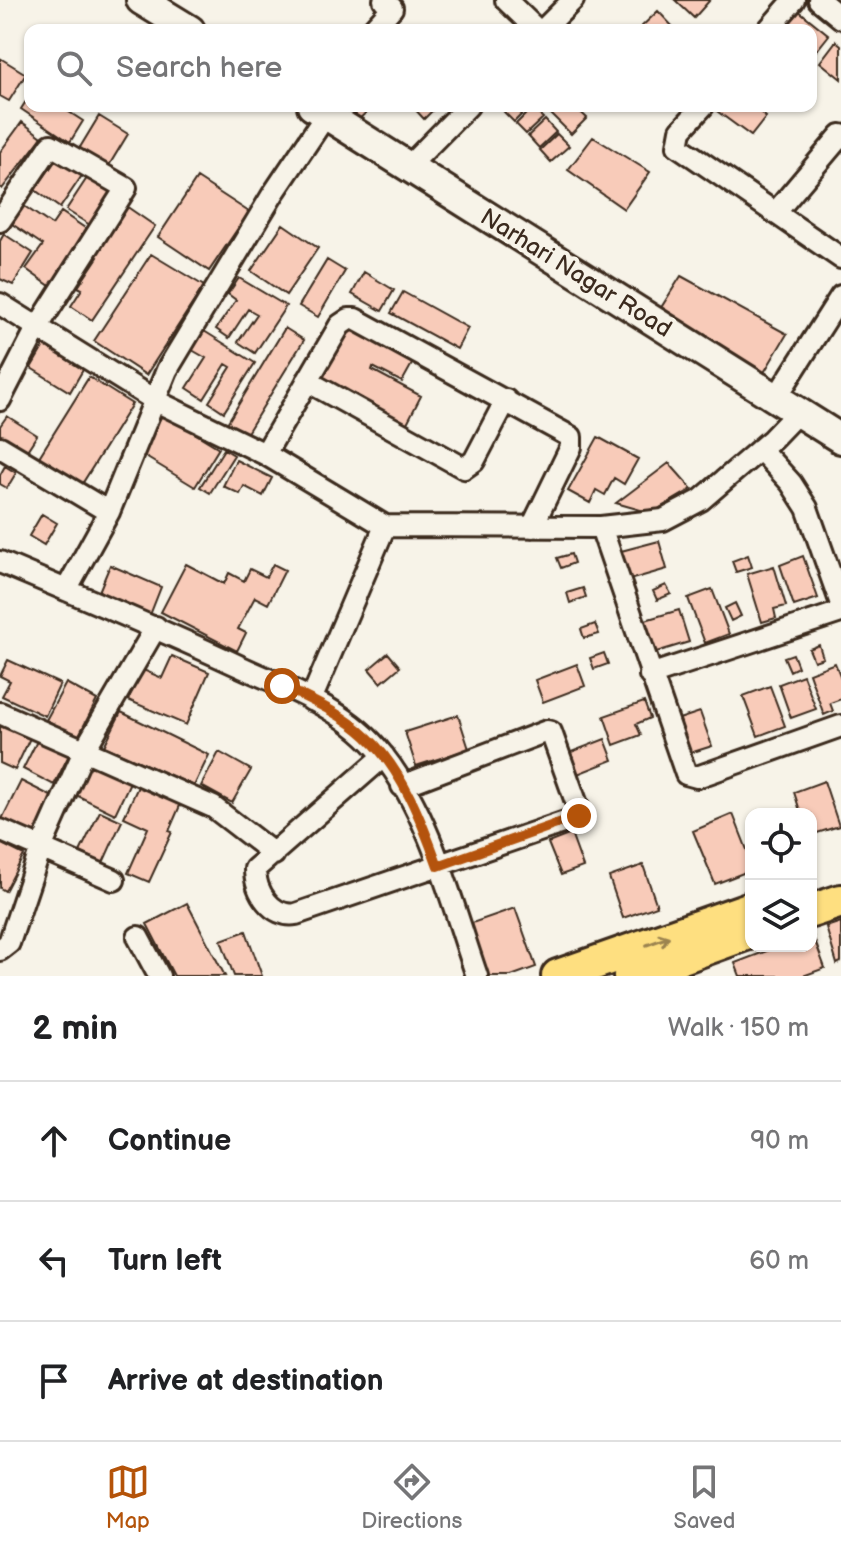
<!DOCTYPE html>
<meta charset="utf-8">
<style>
:root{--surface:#fff;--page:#f6f6f6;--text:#202124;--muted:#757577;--line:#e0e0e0;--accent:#b45309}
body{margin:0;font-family:"Balsamiq Sans",sans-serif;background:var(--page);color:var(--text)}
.controls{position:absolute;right:24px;bottom:24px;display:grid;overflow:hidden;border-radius:16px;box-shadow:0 2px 6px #0004}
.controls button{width:72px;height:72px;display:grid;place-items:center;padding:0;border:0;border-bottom:2px solid var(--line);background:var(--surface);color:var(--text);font:40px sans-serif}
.stop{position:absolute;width:24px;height:24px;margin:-18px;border:6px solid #b45309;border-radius:50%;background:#fff}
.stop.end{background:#b45309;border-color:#fff;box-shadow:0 2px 8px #0008}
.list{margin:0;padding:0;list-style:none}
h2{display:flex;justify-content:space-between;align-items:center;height:104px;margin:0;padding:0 32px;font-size:34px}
h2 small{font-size:26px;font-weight:400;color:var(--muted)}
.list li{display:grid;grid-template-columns:52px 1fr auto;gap:24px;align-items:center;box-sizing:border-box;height:120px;padding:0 32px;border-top:2px solid var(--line)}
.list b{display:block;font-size:30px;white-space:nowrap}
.list em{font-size:26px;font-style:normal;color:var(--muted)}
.icon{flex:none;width:44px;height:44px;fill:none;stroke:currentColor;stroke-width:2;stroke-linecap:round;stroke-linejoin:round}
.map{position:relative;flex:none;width:841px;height:976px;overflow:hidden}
.search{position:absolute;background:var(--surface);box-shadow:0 2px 6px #0004;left:24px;right:24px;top:24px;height:88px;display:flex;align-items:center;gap:20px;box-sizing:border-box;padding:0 28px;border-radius:16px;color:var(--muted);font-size:30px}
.sheet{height:464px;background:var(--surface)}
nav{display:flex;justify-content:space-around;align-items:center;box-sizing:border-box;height:112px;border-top:2px solid var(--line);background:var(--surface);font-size:22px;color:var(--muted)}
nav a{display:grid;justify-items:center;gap:4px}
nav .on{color:var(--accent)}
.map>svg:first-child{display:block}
.building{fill:#f8cbb9;stroke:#3b2a1e;stroke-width:2}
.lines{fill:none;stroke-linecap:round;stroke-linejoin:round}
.street-casing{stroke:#3b2a1e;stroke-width:26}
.secondary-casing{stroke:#3b2a1e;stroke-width:34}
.primary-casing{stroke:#3b2a1e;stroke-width:38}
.street{stroke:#f7f3e8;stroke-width:20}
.secondary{stroke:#f7f3e8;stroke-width:28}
.primary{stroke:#fedf80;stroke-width:32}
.oneway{stroke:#9c844f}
.route{stroke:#b45309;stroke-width:10}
.labels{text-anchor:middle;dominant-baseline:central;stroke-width:8;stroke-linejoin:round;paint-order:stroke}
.street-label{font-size:24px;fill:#3b2a1e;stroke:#f7f3e8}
</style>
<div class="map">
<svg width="841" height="976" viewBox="0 0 841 976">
<rect width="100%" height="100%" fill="#f7f3e8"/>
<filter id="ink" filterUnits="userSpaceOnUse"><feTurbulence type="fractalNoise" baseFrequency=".0125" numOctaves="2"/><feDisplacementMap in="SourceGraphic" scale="16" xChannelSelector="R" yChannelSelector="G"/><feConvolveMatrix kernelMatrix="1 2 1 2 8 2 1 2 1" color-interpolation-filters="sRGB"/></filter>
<g filter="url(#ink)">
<!-- building -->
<path class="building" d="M675 0H710L694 18Z
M798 10 829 35 817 50 811 45V30H791L786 26Z
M658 11 676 30H638Z
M836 41 841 45V79L820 62Z
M0 58 26 74 9 101 0 96Z
M30 95V106H65L63 108 83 121 70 142 21 109Z
M351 106H373L354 124 343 114Z
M412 106H435L436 107 424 119Z
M509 106H530L514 122 504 112Z
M543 106H574L587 118 571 134Z
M717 106H753L766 117 751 136 714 109Z
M532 108 543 118 526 134 516 124Z
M99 116 128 134 108 167 79 149Z
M545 120 556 132 539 148 528 136Z
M22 122 42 137 2 189 0 187V152Z
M557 134 569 146 551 162 540 150Z
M593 137 650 172 624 209 568 170Z
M58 157 83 174 60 208 35 190Z
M89 175 113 190 90 225 66 210Z
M197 178 249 212 209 271 158 237Z
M24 206 52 225 61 212 88 230 50 286 26 269 43 245 12 224Z
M126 206 155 226 92 320 71 306 82 289 78 287 98 257 94 254Z
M283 224 318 248 286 295 251 271Z
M4 234 33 253 13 285 0 279V241Z
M151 254 204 286 146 375 94 341Z
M327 260 345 271 318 317 299 306Z
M364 272 394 290 382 311 352 294Z
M681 276 787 334 762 376 657 314Z
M239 278 286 306 255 353 238 342 257 314 248 309 229 338 216 329 236 300 228 294Z
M403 292 468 328 457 349 391 313Z
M346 327 379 345 383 337 417 355 402 382 373 367 372 370 421 396 405 427 317 380Z
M285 328 304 340 245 436 226 425Z
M204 331 255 363 224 412 209 402 231 367 226 364 204 399 187 388 206 358 192 350Z
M45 344 84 368 70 392 31 368Z
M89 377 132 404 82 484 39 457Z
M163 414 219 448 195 487 139 453Z
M7 416 37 435 24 455 0 439V426Z
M598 437 638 459 624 484 614 478 605 495 596 490 590 503 568 491Z
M224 449 234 455 210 493 200 487Z
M236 460 272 478 263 496 244 486 240 494 223 486Z
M669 463 692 489 651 513 616 503Z
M5 466 16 473 7 488 0 484V475Z
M42 514 57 523 44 545 29 536Z
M659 541 667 569 629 580 621 551Z
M571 554 574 563 561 568 557 558Z
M748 555 752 567 736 572 732 561Z
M803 556 818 598 794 606 780 565Z
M186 564 224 584 229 573 244 581 250 569 266 577 273 564 285 570 268 604 255 597 238 629 246 633 237 651 161 612Z
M110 565 161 587 150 615 98 594Z
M774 566 786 606 774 609 776 618 762 622 747 574Z
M666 585 671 594 657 600 653 591Z
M583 588 586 597 570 603 567 593Z
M712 589 729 634 705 643 688 598Z
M735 603 741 616 731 621 725 608Z
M679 610 689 642 653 653 642 621Z
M595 624 599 634 584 638 581 629Z
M819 645 823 658 814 661 809 649Z
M388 653 400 667 381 683 369 669Z
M604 653 608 664 594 669 590 658Z
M793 654 798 667 790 671 784 657Z
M172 656 209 672 186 725 128 700 141 669 162 678Z
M8 660 60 684 45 716 2 696 10 681 0 676Z
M835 663 841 678V699L830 703 833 711 824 715 809 673Z
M577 664 585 686 543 702 535 680Z
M803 675 816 709 791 718 779 684Z
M66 683 97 700 78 737 46 720Z
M770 686 785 726 758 736 743 696Z
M644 702 650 718 636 724 641 735 614 745 604 716Z
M121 712 209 755 194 786 104 746Z
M700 712 712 746 687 754 676 720Z
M458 715 469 749 416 766 405 732Z
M0 725 30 738 15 770 0 763Z
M38 739 69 755 54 785 23 769Z
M605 739 613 760 575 775 566 754Z
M219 752 251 770 232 803 201 786Z
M91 761 131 780 115 814 74 794Z
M21 781 53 797 34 835 2 819Z
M824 781 839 826 811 835V814H801L794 792Z
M140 782 182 801 169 831 172 832 149 882 128 873 148 828 124 817Z
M100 811 122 821 103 863 80 852Z
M733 814 751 860V870L715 884 693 831Z
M571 834 583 867 561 875 548 843Z
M0 843 24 855 5 891 0 888Z
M643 865 657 906 623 918 609 877Z
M187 903 225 976H174L147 924Z
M515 908 536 967 511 976H488L469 924Z
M841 922V962L837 964 826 927Z
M246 931 262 976H234L221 940Z
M812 933 825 968 803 976H740L735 963 780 946H811Z"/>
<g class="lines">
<!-- street casing -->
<g class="street-casing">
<path id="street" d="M506 0 537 30
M819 0 841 18
M372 30 392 8 384 0
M543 30 573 0
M768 30 794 0
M703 106 681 130 678 146 841 258
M408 167 468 106
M776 212 841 135
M0 221 51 145 126 188 37 328 0 400
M0 304 156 401 265 454 385 526 601 527 663 520 701 500 772 439 798 412
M307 381 464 468 474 461 506 400
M776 398 841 296
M0 447 109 512
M760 449 791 483 807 508 841 604
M265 454 340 325 349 319H355L571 437V447L532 527
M601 527 686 774 697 777 841 726
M0 562C80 596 160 629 239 666 289 689 347 709 382 754 430 814 452 904 477 976
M66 590 109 512 167 370 273 194 326 115
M650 675 841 612
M311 700 385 526
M0 713 213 807 274 854
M384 756 255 869C255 892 272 918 296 914L574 819 580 813 551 732 547 731 402 786
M0 830 114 880
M138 937 159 976
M0 950 9 943 41 848 85 749 156 627"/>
</g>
<!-- secondary casing -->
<g class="secondary-casing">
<path id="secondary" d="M141 0 190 30
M312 106 841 439"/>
</g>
<!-- primary casing -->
<g class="primary-casing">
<path id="primary" d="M811 911 841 901
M558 976 751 908
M630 976 751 932"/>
</g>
<!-- street -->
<use href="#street" class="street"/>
<!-- secondary -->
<use href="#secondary" class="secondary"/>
<!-- primary -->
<use href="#primary" class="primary"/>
</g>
<!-- one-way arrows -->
<defs><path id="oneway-shaft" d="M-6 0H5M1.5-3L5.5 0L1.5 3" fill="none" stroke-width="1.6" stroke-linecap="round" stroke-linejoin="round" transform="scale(2)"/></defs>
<use class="oneway" href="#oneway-shaft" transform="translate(658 941) rotate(-20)"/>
</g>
<g class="lines" filter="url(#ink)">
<!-- route -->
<path class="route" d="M282 686C311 700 343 714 367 737 402 769 422 822 438 866L579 816"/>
</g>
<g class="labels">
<!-- street labels -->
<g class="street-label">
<text transform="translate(576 273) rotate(32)">Narhari Nagar Road</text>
</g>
</g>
</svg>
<div class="controls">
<button><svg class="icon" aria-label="locate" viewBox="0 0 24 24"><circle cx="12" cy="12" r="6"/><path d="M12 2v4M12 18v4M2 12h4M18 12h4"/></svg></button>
<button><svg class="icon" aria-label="layers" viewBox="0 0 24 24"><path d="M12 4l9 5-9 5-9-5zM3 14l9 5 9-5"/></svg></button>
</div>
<div class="stop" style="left:282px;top:686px"></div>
<div class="stop end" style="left:579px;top:816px"></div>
<div class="search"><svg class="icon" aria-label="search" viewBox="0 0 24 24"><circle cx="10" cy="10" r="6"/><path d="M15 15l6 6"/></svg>Search here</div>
</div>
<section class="sheet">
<h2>2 min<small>Walk · 150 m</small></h2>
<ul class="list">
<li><svg class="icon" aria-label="ahead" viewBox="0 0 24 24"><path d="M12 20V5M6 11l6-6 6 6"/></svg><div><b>Continue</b></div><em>90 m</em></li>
<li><svg class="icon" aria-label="left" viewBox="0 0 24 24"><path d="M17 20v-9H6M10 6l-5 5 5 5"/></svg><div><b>Turn left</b></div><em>60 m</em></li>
<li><svg class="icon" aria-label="arrive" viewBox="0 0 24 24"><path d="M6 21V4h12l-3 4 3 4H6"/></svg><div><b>Arrive at destination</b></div></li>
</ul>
</section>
<nav>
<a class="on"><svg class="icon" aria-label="map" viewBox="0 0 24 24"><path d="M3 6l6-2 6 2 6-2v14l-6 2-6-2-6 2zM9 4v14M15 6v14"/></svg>Map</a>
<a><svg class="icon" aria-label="directions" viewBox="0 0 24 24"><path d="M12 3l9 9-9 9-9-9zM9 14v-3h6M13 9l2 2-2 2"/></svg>Directions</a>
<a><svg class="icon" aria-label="saved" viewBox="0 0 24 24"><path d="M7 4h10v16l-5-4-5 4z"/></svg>Saved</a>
</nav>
